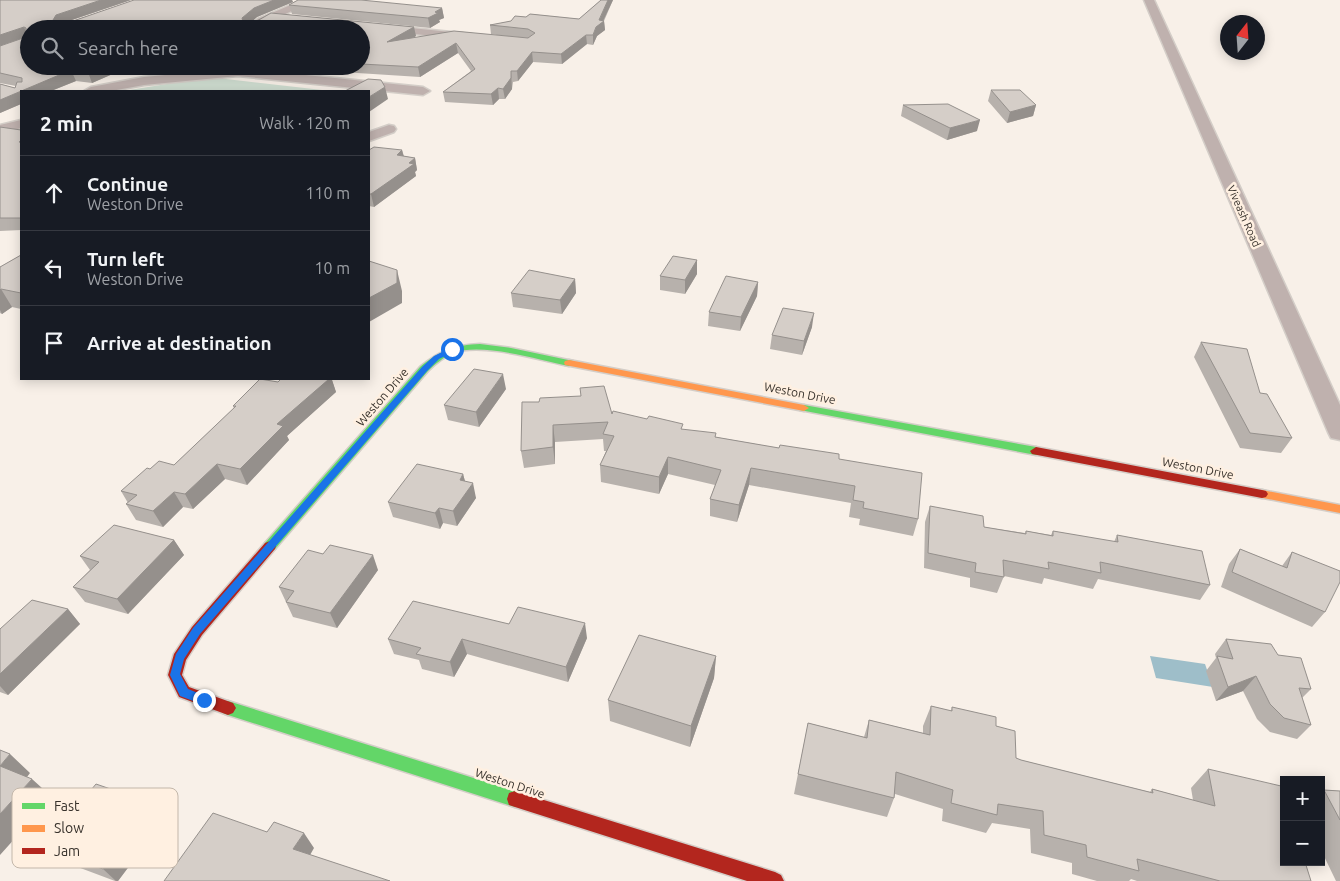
<!DOCTYPE html>
<meta charset="utf-8">
<style>
:root{--surface:#171b24;--page:#20242c;--text:#f1f3f6;--muted:#9ea1a6;--line:#363941}
body{margin:0;font-family:Ubuntu,sans-serif;background:var(--page);color:var(--text)}
.controls{position:absolute;right:15px;bottom:15px;display:grid;overflow:hidden;border-radius:0px;box-shadow:0 2px 12px #0003}
.controls button{width:45px;height:45px;display:grid;place-items:center;padding:0;border:0;border-bottom:1px solid var(--line);background:var(--surface);color:var(--text);font:25px sans-serif}
.compass{position:absolute;left:1220px;top:15px;width:45px;height:45px;border-radius:50%;background:var(--surface);box-shadow:0 2px 12px #0003;rotate:17deg}
.stop{position:absolute;width:15px;height:15px;margin:-11px;border:4px solid #1a73e8;border-radius:50%;background:#fff}
.stop.end{background:#1a73e8;border-color:#fff;box-shadow:0 1px 5px #0008}
.list{margin:0;padding:0;list-style:none}
h2{display:flex;justify-content:space-between;align-items:center;height:65px;margin:0;padding:0 20px;font-size:21px}
h2 small{font-size:16px;font-weight:400;color:var(--muted)}
.list li{display:grid;grid-template-columns:32px 1fr auto;gap:15px;align-items:center;box-sizing:border-box;height:75px;padding:0 20px;border-top:1px solid var(--line)}
.list b{display:block;font-size:19px;white-space:nowrap}
.list p{margin:0;font-size:16px;white-space:nowrap;color:var(--muted)}
.list em{font-size:16px;font-style:normal;color:var(--muted)}
.icon{flex:none;width:28px;height:28px;fill:none;stroke:currentColor;stroke-width:2;stroke-linecap:round;stroke-linejoin:round}
.map{position:relative;flex:none;width:1340px;height:881px;overflow:hidden}
.search{position:absolute;background:var(--surface);box-shadow:0 2px 12px #0003;left:20px;top:20px;width:350px;height:55px;display:flex;align-items:center;gap:12px;box-sizing:border-box;padding:0 18px;border-radius:28px;color:var(--muted);font-size:19px}
.panel{position:absolute;background:var(--surface);box-shadow:0 2px 12px #0003;left:20px;top:90px;width:350px;height:290px;border-radius:0px}
.map>svg:first-child{display:block}
.green{fill:#cfddd0}
.water{fill:#9ebec9}
.lines{fill:none;stroke-linecap:round;stroke-linejoin:round}
.street-casing{stroke:#d4cec8;stroke-width:3}
.fast-casing{stroke:#d4cec8;stroke-width:3}
.slow-casing{stroke:#d4cec8;stroke-width:3}
.jam-casing{stroke:#d4cec8;stroke-width:3}
.street{fill:#bfb1ae;fill-rule:evenodd}
.fast{fill:#63d668;fill-rule:evenodd}
.slow{fill:#ff974d;fill-rule:evenodd}
.jam{fill:#b3261e;fill-rule:evenodd}
.wall{fill:#b7b1ac}
.shaded-wall{fill:#95908c}
.building{fill:#d5cec8;stroke:#95908c}
.route{fill:#1a73e8}
.labels{text-anchor:middle;dominant-baseline:central;stroke-width:5;stroke-linejoin:round;paint-order:stroke}
.far-street-label{font-size:11px;fill:#37312b;stroke:#fff0e1}
.street-label{font-size:12px;fill:#37312b;stroke:#fff0e1}
.key{fill:#fff0e1;stroke:#c3b7aa;stroke-width:1}
.key-label{font-size:14px;fill:#37312b}
</style>
<div class="map">
<svg width="1340" height="881" viewBox="0 0 1340 881">
<rect width="100%" height="100%" fill="#f8f0e8"/>
<!-- green -->
<path class="green" d="M198 79H226L331 91H123Z"/>
<!-- water -->
<path class="water" d="M1150 656 1205 664 1213 687 1156 678Z"/>
<g class="lines">
<!-- street casing -->
<g class="street-casing">
<path id="street" d="M302 0 313 1 266 23 259 29H246L258 19Z
M1144 0H1154L1340 405V440L1331 438 1328 432Z
M381 25 471 34 477 37 471 40 377 30 375 28 377 26Z
M238 68 423 87 430 91 423 95 238 76 144 85 111 91H84L91 87 144 77Z
M21 120V128L0 134V125Z
M389 125 394 126 396 129 394 132 369 141V132Z"/>
</g>
<!-- fast casing -->
<g class="fast-casing">
<path id="fast" d="M480 344 511 348 573 361 574 363 569 366C539 360 482 342 453 353 444 357 435 364 428 371L275 549 270 551 265 549 264 546 265 543 420 367C439 351 455 345 480 344Z
M804 405 1036 447 1042 451 1036 455 800 410 799 408Z
M228 701 515 791 521 793 523 799 521 805 515 807 228 715 223 713 220 708 223 703Z"/>
</g>
<!-- slow casing -->
<g class="slow-casing">
<path id="slow" d="M569 360 804 405 809 408 804 411 565 365 564 363 565 361Z
M1262 490 1340 505V513L1258 497 1256 494 1258 491Z"/>
</g>
<!-- jam casing -->
<g class="jam-casing">
<path id="jam" d="M1036 447 1262 490 1266 491 1268 494 1266 497 1262 498 1032 454 1030 451Z
M270 541 275 543 276 546 275 549 202 635 186 660 182 675 189 687 233 703 236 708 233 713 228 715 179 697 168 675 174 654 192 627 265 543Z
M515 791 775 872 781 875 784 881H747L515 807 509 805 507 799 509 793Z"/>
</g>
<!-- street -->
<use href="#street" class="street"/>
<!-- fast -->
<use href="#fast" class="fast"/>
<!-- slow -->
<use href="#slow" class="slow"/>
<!-- jam -->
<use href="#jam" class="jam"/>
</g>
<!-- wall -->
<path class="wall" d="M0 0H131L69 21H73L134 0H292L293 2 257 17 252 21H257L271 13 414 27 416 36 413 38 454 31 503 36 491 34 490 25 511 21 515 16 526 17 530 14 579 19 601 0H613L604 21 605 30 597 36 593 45 587 44 562 64 533 62 518 81 513 82 512 89 505 99H499L493 105 445 102 443 92 471 71 458 53 420 77 326 71 325 69 298 66H361V29H29V66H131L92 83 76 81 51 91H21V104L0 113V84L15 88 16 86 0 83V46L26 37 0 46Z
M289 5 442 8 444 18 439 20 440 22 430 28 292 14Z
M153 66H175L173 68Z
M991 90 1036 105 1033 116 1007 123 988 101Z
M903 105 977 131 947 140 901 116Z
M0 127 21 130V230L0 231Z
M369 150H402L404 156 415 158 417 170 415 172 416 176 374 207 369 206Z
M21 255V309L12 307 2 314 0 313V267Z
M697 260V274L685 294 660 290V276Z
M575 279 576 293 562 314 513 307 511 293Z
M758 282 757 296 740 331 708 326 709 312Z
M812 327 802 355 770 349 772 335Z
M1201 342 1260 393 1292 438 1281 453 1240 448 1194 357Z
M281 379H334L332 380 336 392 287 436 289 440 247 485 225 479 193 509 183 507 163 527 136 520 126 504 128 503 121 491 150 469 174 465 234 408 233 406 278 382Z
M506 389 479 427 448 420 444 405Z
M539 402 612 414 716 437 839 459 918 519 913 536 859 525 860 519 849 517 851 503 749 485 737 522 710 516V499L715 485 668 474 659 494 601 482 600 465 606 451H604L603 439 555 442V464L524 468 521 451Z
M463 474 465 481 476 498 457 526 443 523 440 529 393 517 388 502Z
M930 506 984 527 1025 533 1026 531 1051 535 1053 531 1114 542 1117 535 1210 585 1200 600 1098 579 1093 589 1044 578 1042 584 1004 576 997 593 970 587V578L924 568 925 522Z
M174 540 184 555 128 614 85 602 73 587 90 570 80 556Z
M1240 549 1282 566 1292 552 1325 612 1312 627 1221 587 1229 564Z
M323 554 378 570 337 628 293 617 279 587Z
M68 609 80 624 8 695 0 692V629Z
M509 624 587 638 568 682 467 654 454 677 422 669 419 660 394 654 388 639Z
M1226 639 1278 655 1311 689 1302 698 1311 725 1297 739 1270 732 1257 719 1243 691 1216 701 1206 671 1216 658 1215 654Z
M716 656 714 678 690 747 610 721 608 700Z
M931 706 951 711 952 707 996 726 1016 758 1021 760 1150 792 1152 789 1193 800 1191 788 1208 769 1311 881H1137L1131 879 1129 881H1097L1072 874V863L1031 853 1030 829 992 823 986 833 942 821 943 809 895 794 894 798 887 817 794 794 808 723 864 737 869 720 923 733V726Z
M1324 790 1340 791V881H1336L1321 850V793Z
M166 817 118 881H115L59 860 43 847Z"/>
<!-- shaded-wall -->
<path class="shaded-wall" d="M101 0H131L60 24 53 20 56 15Z
M274 0H292L293 2 257 17 245 28 242 18 254 8Z
M608 0H613L603 21H604L605 30 597 36 593 45V35Z
M442 8 444 18 439 20 440 22 430 28 428 18 435 12Z
M24 27 28 36 0 46V35Z
M414 27 416 36 389 52 387 42Z
M586 35 587 44 562 64 561 54Z
M456 43 458 53 420 77 418 67Z
M532 52 533 62 518 81 517 71Z
M102 66H131L92 83 88 72Z
M71 70 76 81 51 91H21V104L0 113V100Z
M511 71 512 89 505 99 503 89Z
M385 87 388 99 369 112V97Z
M498 88 499 99 493 105 491 94Z
M1036 105 1033 116 1007 123 1010 112Z
M980 120 977 131 947 140 950 128Z
M402 150 405 162 397 155Z
M415 158 417 170 415 172 416 176 374 207 371 194Z
M697 260V274L685 294V280Z
M397 270 402 291V303L369 322V298Z
M575 279 576 293 562 314 560 300Z
M758 282 757 296 740 331 741 317Z
M1 289 12 307 2 314 0 310V290Z
M814 313 812 327 802 355 804 341Z
M503 374 506 389 479 427 476 412Z
M319 379H334L332 380 336 392 287 436 289 440 247 485 240 469 277 424Z
M553 425 555 442V464L553 447Z
M668 457V474L659 494V477Z
M217 464 225 479 193 509 185 494Z
M751 468 749 485 737 522 739 505Z
M463 474 467 489 460 480Z
M473 483 476 498 457 526 453 511Z
M174 492 183 507 163 527 153 511Z
M439 508 443 523 440 529 435 513Z
M174 540 184 555 128 614 117 599Z
M373 555 378 570 337 628 330 613Z
M68 609 80 624 8 695 0 686V674Z
M585 623 587 638 568 682 566 667Z
M462 639 467 654 454 677 450 662Z
M716 656 714 678 690 747 691 726Z
M1256 676 1243 691 1216 701 1228 687Z
M10 754 30 773 21 785 0 766Z
M32 779 52 797 0 855V814Z
M154 804 166 817 118 881H116L103 869Z
M304 833 314 848 305 864 293 849Z"/>
<!-- building -->
<path class="building" d="M0 0H101L56 15 53 20 73 21 134 0H274L254 8 242 18 243 22 257 21 271 13 414 27 387 42 454 31 528 38 535 33 528 29 490 25 511 21 515 16 526 17 530 14 579 19 601 0H608L599 20 604 21 596 27 593 35H586L561 54 532 52 517 71H511V78L503 89 498 88 491 94 443 92 475 69 456 43 418 67 361 64V29H29V66H102L88 72 71 70 0 100V84L15 88 17 82H22V78L0 73V46L26 37V28L24 27 0 35Z
M298 0H361L442 8 435 12 438 13 428 18 289 5Z
M368 79 381 80 385 87 369 97V91H345Z
M991 90H1020L1036 105 1010 112Z
M948 104 980 120 950 128 903 105Z
M0 127 21 130V141L19 142H21V218H0Z
M374 147 402 150 397 155 415 158 409 163 414 164 371 194H369V150Z
M21 255V293L1 289 0 290V267Z
M673 256 697 260 685 280 660 276Z
M369 261 397 270V283L369 298Z
M529 270 575 279 560 300 511 293Z
M726 276 758 282 741 317 709 312Z
M783 308 814 313 804 341 772 335Z
M1201 342 1247 349 1260 393 1267 394 1292 438 1250 433Z
M474 369 503 374 476 412 444 405Z
M260 379 278 382 281 379H329L277 424 283 426 240 469 217 464 185 494 174 492 153 511 126 504 137 495 121 491 147 468 150 469 159 461 174 465 236 406H233Z
M604 386 612 414 613 411 647 419 649 416 683 424 681 429 716 433 715 437 779 448 780 445 839 454V459L922 473 918 519 863 508 864 502 853 500 855 486 751 468 739 505 710 499 721 470 668 457 659 477 600 465 614 436 603 434 608 422 553 425V447L521 451 522 402H539L540 398 581 396 580 388Z
M417 464 463 474 460 480 473 483 453 511 439 508 435 513 388 502Z
M930 506 983 516 984 527 1026 534V531L1053 536V531L1118 542 1117 535 1202 551 1210 585 1100 562 1101 573 1048 562 1049 569 1003 560 1004 577 975 572 976 563 928 553Z
M114 525 174 540 117 599 73 587 99 562 80 556Z
M330 545 373 555 330 613 286 602 294 591 279 587 308 550 323 554Z
M1240 549 1287 568 1292 552 1340 571V582L1325 612 1232 572Z
M32 600 68 609 0 674V629Z
M413 601 509 624 518 607 585 623 566 667 462 639 450 662 416 654 421 648 388 639Z
M639 635 716 656 691 726 608 700Z
M1226 639 1271 644 1278 655 1301 658 1311 689 1299 688 1311 725 1284 718 1270 704 1256 676 1228 687 1217 656 1233 659Z
M931 706 952 711V707L996 717V726L1015 731 1016 758 1021 760 1153 793 1152 789 1215 806 1208 769 1281 786 1284 796V862H1305L1311 881H1220L1137 859 1139 871 1087 857 1086 845 1044 835 1043 811 998 804 997 815 951 803 953 790 896 772 894 798 798 774 808 723 867 738 869 720 930 735Z
M0 750 10 754 0 766 32 779 0 814Z
M96 784 154 804 103 869 43 847Z
M1324 790 1340 791V820Z
M213 813 267 832 274 822 304 833 293 849 390 881H164Z"/>
<!-- route -->
<path class="route" d="M452 347 455 348V351L439 359 427 371 200 634 184 659 180 674 188 689 208 697 209 700 208 704 204 705 180 696 170 675 176 654 193 628 422 367 434 356Z"/>
<g class="labels">
<!-- far-street labels -->
<g class="far-street-label">
<text transform="translate(1244 216) rotate(66)">Viveash Road</text>
</g>
<!-- street labels -->
<g class="street-label">
<text transform="translate(800 393) rotate(11)">Weston Drive</text>
<text transform="translate(382 397) rotate(-49)">Weston Drive</text>
<text transform="translate(1198 468) rotate(11)">Weston Drive</text>
<text transform="translate(510 783) rotate(18)">Weston Drive</text>
</g>
</g>
<!-- legend -->
<rect x="12" y="788" width="166" height="80" rx="8" class="key"/>
<rect x="22" y="803" width="23" height="6" fill="#63d668"/>
<rect x="22" y="825" width="23" height="7" fill="#ff974d"/>
<rect x="22" y="848" width="23" height="6" fill="#b3261e"/>
<g class="key-label">
<text x="54" y="811">Fast</text>
<text x="54" y="833">Slow</text>
<text x="54" y="856">Jam</text>
</g>
</svg>
<div class="controls">
<button>+</button>
<button>−</button>
</div>
<svg class="compass" viewBox="-18 -18 36 36"><path d="M0-13l5 13h-10z" fill="#e53935"/><path d="M0 13l5-13h-10z" fill="#9ea1a6"/></svg>
<div class="stop" style="left:452px;top:349px"></div>
<div class="stop end" style="left:204px;top:700px"></div>
<div class="search"><svg class="icon" aria-label="search" viewBox="0 0 24 24"><circle cx="10" cy="10" r="6"/><path d="M15 15l6 6"/></svg>Search here</div>
<section class="panel">
<h2>2 min<small>Walk · 120 m</small></h2>
<ul class="list">
<li><svg class="icon" aria-label="ahead" viewBox="0 0 24 24"><path d="M12 20V5M6 11l6-6 6 6"/></svg><div><b>Continue</b><p>Weston Drive</p></div><em>110 m</em></li>
<li><svg class="icon" aria-label="left" viewBox="0 0 24 24"><path d="M17 20v-9H6M10 6l-5 5 5 5"/></svg><div><b>Turn left</b><p>Weston Drive</p></div><em>10 m</em></li>
<li><svg class="icon" aria-label="arrive" viewBox="0 0 24 24"><path d="M6 21V4h12l-3 4 3 4H6"/></svg><div><b>Arrive at destination</b></div></li>
</ul>
</section>
</div>
